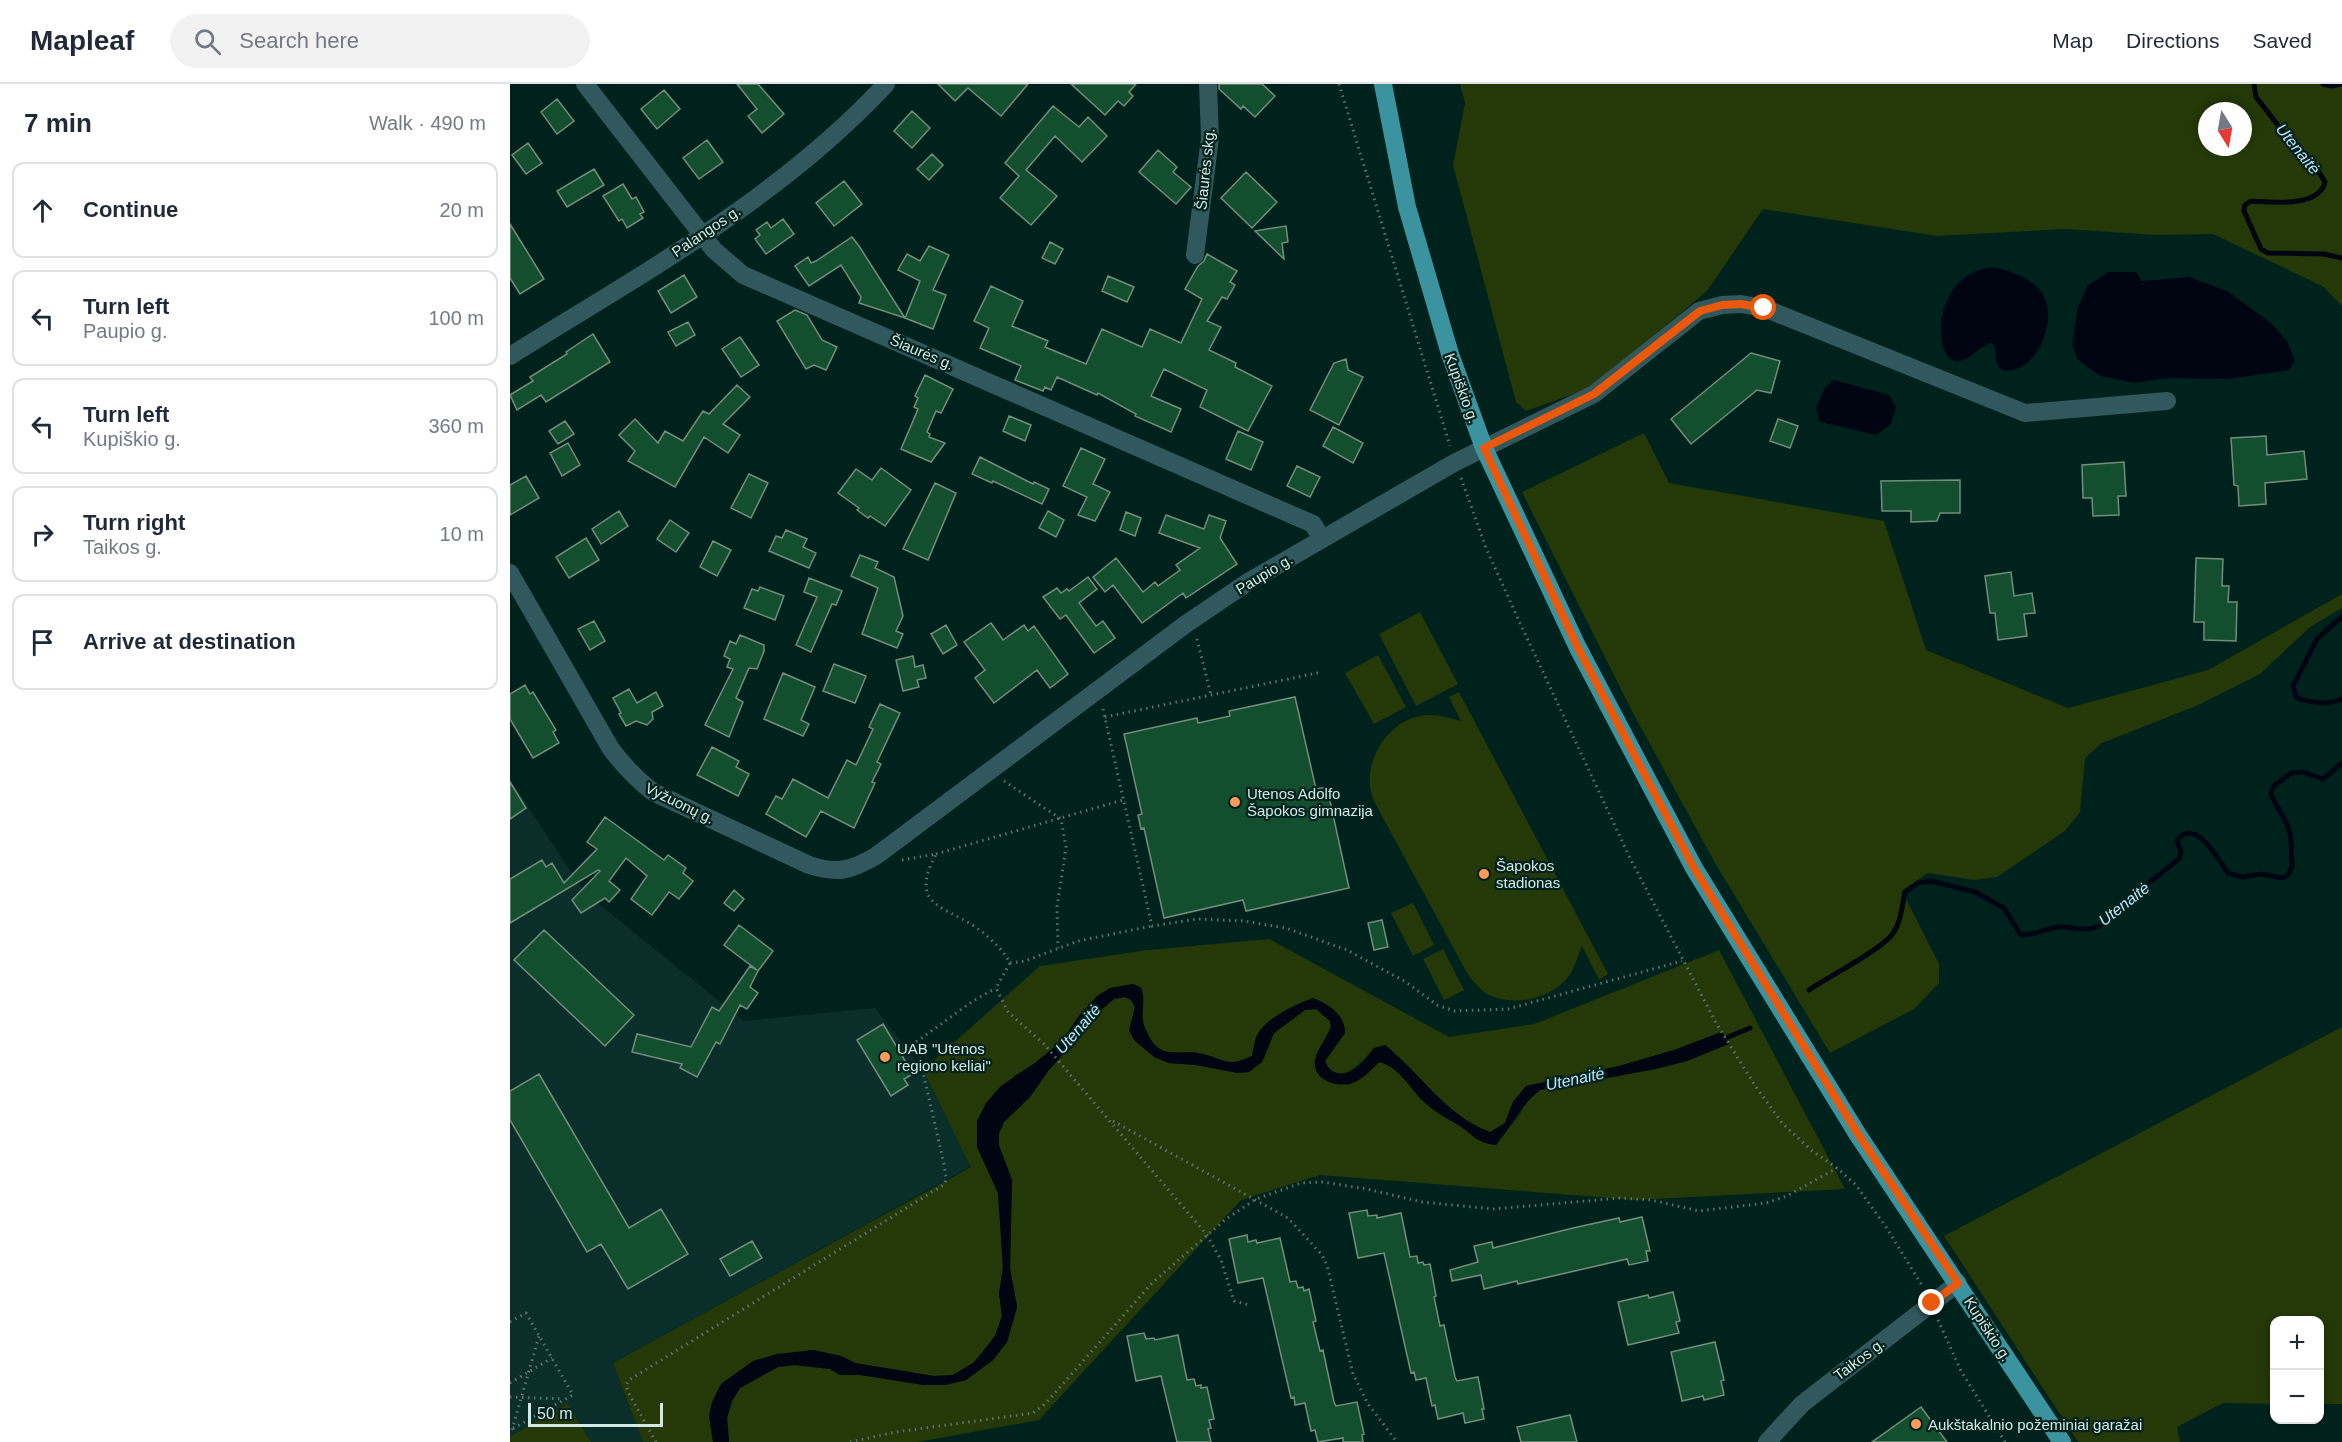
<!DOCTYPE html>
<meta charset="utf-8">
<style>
:root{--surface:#fff;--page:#f2f2f3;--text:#1f2937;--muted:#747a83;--line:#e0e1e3}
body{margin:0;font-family:Arial,sans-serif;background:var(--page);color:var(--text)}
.controls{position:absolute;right:18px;bottom:18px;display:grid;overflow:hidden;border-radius:12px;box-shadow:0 3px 9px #0003}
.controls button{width:54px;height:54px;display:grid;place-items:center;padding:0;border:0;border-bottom:2px solid var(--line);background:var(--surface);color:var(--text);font:30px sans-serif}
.compass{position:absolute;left:1688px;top:18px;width:54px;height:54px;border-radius:50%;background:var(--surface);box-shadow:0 3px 9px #0003;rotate:169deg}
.scale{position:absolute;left:18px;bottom:15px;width:135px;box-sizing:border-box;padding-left:6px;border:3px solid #d5e9e4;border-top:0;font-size:16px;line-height:21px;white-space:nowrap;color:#d5e9e4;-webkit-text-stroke:4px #00221d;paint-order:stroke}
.stop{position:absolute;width:18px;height:18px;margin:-14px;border:4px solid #ea580c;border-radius:50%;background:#fff}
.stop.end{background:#ea580c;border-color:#fff;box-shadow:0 2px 6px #0008}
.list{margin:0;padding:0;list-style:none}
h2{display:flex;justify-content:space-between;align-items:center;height:78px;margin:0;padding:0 24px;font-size:26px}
h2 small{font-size:20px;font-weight:400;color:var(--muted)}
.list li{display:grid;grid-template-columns:39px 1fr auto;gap:18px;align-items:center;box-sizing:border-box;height:96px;margin:0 12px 12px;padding:0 12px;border:2px solid var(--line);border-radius:12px}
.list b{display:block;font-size:22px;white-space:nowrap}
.list p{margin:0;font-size:20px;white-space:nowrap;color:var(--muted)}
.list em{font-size:20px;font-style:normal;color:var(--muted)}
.icon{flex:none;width:33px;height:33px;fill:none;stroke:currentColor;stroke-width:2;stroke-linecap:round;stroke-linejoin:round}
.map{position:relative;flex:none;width:1832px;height:1358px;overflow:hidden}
header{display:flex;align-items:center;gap:36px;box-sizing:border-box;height:84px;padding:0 30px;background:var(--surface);border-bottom:2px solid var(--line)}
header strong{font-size:28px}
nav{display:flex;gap:33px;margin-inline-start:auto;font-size:21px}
.search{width:420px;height:54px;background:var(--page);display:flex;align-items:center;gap:15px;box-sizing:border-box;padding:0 21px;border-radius:33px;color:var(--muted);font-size:22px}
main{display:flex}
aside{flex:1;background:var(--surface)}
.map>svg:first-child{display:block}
.built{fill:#0a2f2a}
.green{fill:#243808;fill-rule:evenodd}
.water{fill:#000611}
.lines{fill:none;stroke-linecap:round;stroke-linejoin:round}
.stream{stroke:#000611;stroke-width:5}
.building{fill:#134e2f;stroke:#728e7b;stroke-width:1.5}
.path{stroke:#58746f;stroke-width:3;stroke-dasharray:1.5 4.5;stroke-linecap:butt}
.minor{stroke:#31585d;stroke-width:18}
.major{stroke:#3b939f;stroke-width:18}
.route{stroke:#ea580c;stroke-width:8}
.poi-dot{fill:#fe9b58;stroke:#00221d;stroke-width:2}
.labels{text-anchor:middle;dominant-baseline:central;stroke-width:4.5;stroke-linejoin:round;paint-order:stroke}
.street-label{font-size:15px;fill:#d5e9e4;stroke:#00221d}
.poi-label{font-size:15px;fill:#d5e9e4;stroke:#00221d;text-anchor:start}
.water-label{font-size:16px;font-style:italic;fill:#bee6fc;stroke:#00221d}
</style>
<header>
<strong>Mapleaf</strong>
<div class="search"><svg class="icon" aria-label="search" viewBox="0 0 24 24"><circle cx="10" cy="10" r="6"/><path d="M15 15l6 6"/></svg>Search here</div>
<nav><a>Map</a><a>Directions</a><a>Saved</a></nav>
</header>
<main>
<aside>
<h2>7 min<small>Walk · 490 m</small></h2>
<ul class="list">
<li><svg class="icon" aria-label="ahead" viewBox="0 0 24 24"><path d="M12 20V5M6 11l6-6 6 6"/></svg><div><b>Continue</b></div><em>20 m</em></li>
<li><svg class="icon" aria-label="left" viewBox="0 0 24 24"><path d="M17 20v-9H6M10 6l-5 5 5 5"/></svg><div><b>Turn left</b><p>Paupio g.</p></div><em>100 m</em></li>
<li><svg class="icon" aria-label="left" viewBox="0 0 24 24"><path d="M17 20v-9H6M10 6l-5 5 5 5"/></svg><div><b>Turn left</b><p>Kupiškio g.</p></div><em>360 m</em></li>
<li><svg class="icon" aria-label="right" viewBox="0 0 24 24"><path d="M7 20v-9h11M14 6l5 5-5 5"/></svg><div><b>Turn right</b><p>Taikos g.</p></div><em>10 m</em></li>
<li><svg class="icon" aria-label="arrive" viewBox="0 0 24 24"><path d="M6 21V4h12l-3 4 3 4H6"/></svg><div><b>Arrive at destination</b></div></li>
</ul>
</aside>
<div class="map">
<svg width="1832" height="1358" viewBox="0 0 1832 1358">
<rect width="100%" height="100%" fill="#00221d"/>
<!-- built -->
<path class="built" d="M0 695 75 809 234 937 365 924 413 986 461 1082 103 1279 133 1358H0Z"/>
<!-- green -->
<path class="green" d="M950 0H1832V222L1814 203 1703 150 1646 151 1556 145 1427 152 1253 125 1197 207 1109 281 1089 301 1016 327 1006 318 943 81 955 19ZM1697 27H1733V63H1697Z
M1134 349 1159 399 1374 437 1416 566 1558 624 1698 586 1832 510V524L1800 543 1750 590 1686 622 1592 659 1575 674 1570 728 1555 747 1487 793 1464 796 1418 789 1392 807 1429 880V899L1404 925 1320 969 1205 779 1123 629 1012 408Z
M910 528 948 600 906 622 869 550Z
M868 571 896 623 864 640 835 589Z
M949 608 1098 890 1089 896 1072 862C1068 871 1065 884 1059 892 1041 915 1007 922 981 912 971 908 963 897 957 889L865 719C863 714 860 707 860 701 857 672 880 637 910 632 924 629 938 634 951 637L939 613Z
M903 819 924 861 903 872 881 829Z
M759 855 939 953 1024 940 1209 866 1335 1105 1125 1116 810 1091 731 1116 529 1336 408 1358H219L217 1334 222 1317 230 1304 268 1283 284 1281 321 1285 330 1291H350L414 1301 456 1296 483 1276 497 1258 507 1223 500 1184 502 1096 489 1061V1050L494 1038 520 1013 538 987 555 968 562 964 591 926 604 915 615 913 621 916 625 923 619 947 644 973 659 979 686 981 728 989 752 978 764 949 795 926 806 925 820 937 821 943 806 971 809 992 852 993 869 978C887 982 899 1002 911 1015 923 1027 935 1033 950 1042 965 1052 965 1058 986 1061L1010 1030 1017 1016 1030 1006 1109 992 1177 977 1211 948 1164 966 1109 982 1016 1002 1003 1018 995 1039 980 1049C936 1032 911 990 875 961 870 964 861 967 858 971 846 984 825 1003 815 977L835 949C835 931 818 920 803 914 785 921 753 935 746 954 744 960 743 967 742 972 717 983 716 976 693 970 667 963 650 981 635 944 629 931 637 916 631 903L569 932 552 957 525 979 504 992 479 1085 488 1109 493 1184 489 1209 492 1232 485 1252 463 1279 443 1291 424 1292 345 1279 331 1272 303 1266 211 1300 203 1358H133L103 1279 461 1083 413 986 530 882 638 866Z
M933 865 954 906 934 916 913 875Z
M1832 943V1320H1810V1236H1764V1320L1713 1319 1667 1343 1670 1358H1568L1434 1152Z
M57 1319 81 1358H0V1353Z"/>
<!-- water -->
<path class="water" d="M1483 183C1500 187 1522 194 1532 209 1548 232 1531 280 1503 286 1499 287 1493 287 1490 284 1483 277 1488 266 1482 259 1469 261 1458 280 1445 277 1440 276 1437 271 1435 268 1425 246 1434 209 1453 195 1462 187 1472 185 1483 183Z
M1598 188H1626L1632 197 1679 193 1717 207 1761 239 1777 257 1785 277 1779 286 1718 295 1658 294 1624 299 1590 292 1568 276 1562 261 1568 223 1578 201Z
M1324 296 1379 311 1386 323 1381 340 1366 351 1310 338 1306 324 1315 303Z
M623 900 630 903C637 916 629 931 635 944 650 981 667 963 693 970 716 976 717 984 742 972 743 967 744 960 746 954 753 935 785 921 803 914 818 920 835 930 835 949L815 977C823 997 843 990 855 976 858 973 860 968 864 964L875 961C911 990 936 1032 980 1048L995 1039 1003 1018 1016 1002 1109 982 1164 966 1212 948 1219 960 1177 977 1146 985 1030 1006C1012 1020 1001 1042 986 1061 965 1058 965 1052 950 1042 935 1033 923 1027 911 1015 899 1002 887 981 869 978 862 985 853 995 843 999 828 1004 803 997 805 977 806 966 817 955 821 943L820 937 806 925 795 926 764 949 752 978 739 988 728 989 686 981 659 979 644 973 625 957 619 947 625 923 621 916 615 913 604 915 591 926 562 964 555 968 538 987 520 1013 494 1038 489 1049V1062L502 1096 500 1184 507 1223 497 1258 483 1276 456 1296 436 1301H414L350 1291H330L320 1285 285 1281 268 1283 230 1304 222 1317 217 1334 219 1358H203L199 1332 202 1318 211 1300 243 1277 267 1270 303 1266 331 1272 345 1279 424 1292 443 1291 463 1279 470 1272 485 1252 492 1232 489 1209 493 1184 488 1109 467 1063V1037L476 1019 491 1002 525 979 552 957 569 932 587 912 600 904Z"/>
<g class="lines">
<!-- stream -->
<path class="stream" d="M1744 0 1746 13 1792 72 1809 88 1815 98C1809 124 1762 118 1741 117L1735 121 1734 127 1751 165 1758 169 1814 170 1832 174
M1813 0 1822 2 1831 0
M1832 533 1807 555 1783 602 1787 614C1800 619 1820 621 1832 615
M1299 906C1320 892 1365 869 1381 852 1391 841 1392 821 1395 808L1408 799 1421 797 1465 808 1494 824 1511 851C1524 851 1535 845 1548 843 1556 842 1564 845 1572 845 1590 846 1602 835 1611 821L1669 775 1671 768 1667 756C1686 733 1708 775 1718 789L1732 793 1751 790 1772 794 1777 792 1782 783 1781 754 1777 740 1762 713 1761 708 1764 702 1781 689 1793 688 1813 695 1832 679
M1211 956 1240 944"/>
</g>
<!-- building -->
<path class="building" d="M227 0H248L274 30 252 49 238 32 247 25Z
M428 0H518L491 32 458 4 445 17Z
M561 0H626L619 8 623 12 614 22 608 17 595 31Z
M709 0H752L765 12 745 33 733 22 731 25 709 5Z
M154 6 170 25 147 45 131 25Z
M47 15 64 37 47 50 31 28Z
M543 22 569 43 578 33 597 52 572 78 545 52 516 86 547 112 521 141 490 114 509 92 495 79Z
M402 27 420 44 402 64 384 47Z
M197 56 213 78 189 95 173 74Z
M18 59 32 79 16 90 2 71Z
M648 66 667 83 663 88 681 103 666 120 629 88Z
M422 70 433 81 419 96 407 85Z
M84 85 94 101 57 123 47 107Z
M736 88 767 118 742 144 711 114Z
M334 97 352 120 324 142 306 119Z
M113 100 122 115 126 113 134 128 130 130 133 134 117 144 112 135 109 137 93 112Z
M273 135 284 150 256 170 245 155 250 151 246 146 257 138 261 144Z
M0 140 34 195 10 210 0 194Z
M776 142 778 158 772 159 774 175 745 147Z
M342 153 349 162 395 234 349 219 351 213 331 181 299 202 285 182 298 173 301 179 306 177Z
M540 158 553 165 545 180 532 174Z
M419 162 439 171 423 206 436 211 423 245 395 234 410 197 388 186 397 170 410 177Z
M697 170 727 187 720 198 725 201 717 215 712 213 697 237 711 243 699 266 726 279 725 283 762 302 738 347 690 323 697 306 654 285 641 312 671 325 661 348 625 332 626 330 588 309 587 311 547 293 541 306 535 303 533 307 505 296 511 282 470 264 479 244 464 237 481 202 513 217 502 242 538 257 535 263 576 280 592 245 632 263 640 245 671 259 692 215 675 205 688 182 694 177Z
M174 191 187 213 161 229 148 207Z
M598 192 624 203 617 218 592 207Z
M285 226 297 231 312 256 327 263 316 286 304 281 296 285 267 237Z
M178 238 185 251 166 262 158 248Z
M83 250 100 278 36 318 31 311 7 326 0 311 23 297 20 293 57 270 56 268Z
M230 253 249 281 231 293 212 265Z
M1241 269 1270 277 1261 309 1247 306 1181 360 1161 335Z
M836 275 838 286 853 293 829 341 800 326 824 279Z
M415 291 443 305 431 329 426 327 417 348 420 350 419 353 435 359 421 378 391 365 408 325 404 323 408 314 405 312Z
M227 301 240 313 213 340 230 351 218 369 194 353 165 403 118 377 125 367 109 351 125 335 148 359 155 347 173 357 193 327 199 330Z
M499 332 521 341 515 357 493 347Z
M1268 335 1288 342 1280 364 1260 357Z
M55 337 64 350 48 360 39 347Z
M823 343 853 359 843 379 813 362Z
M728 347 753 358 741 386 716 375Z
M1756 352 1757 371 1794 367 1797 395 1755 399 1756 420 1729 422 1728 402 1724 401 1721 354Z
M58 359 70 381 52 392 40 369Z
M571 364 595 375 583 400 600 408 585 437 568 431 577 413 553 402Z
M470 373 523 400 524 398 539 405 532 420 483 397 482 399 462 390Z
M1614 378 1616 412H1608L1609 431 1583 432 1582 414H1573L1572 381Z
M787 382 810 393 800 413 777 402Z
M371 384 401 406 375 442 360 432 358 434 347 426 349 424 328 409 346 385 362 396Z
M239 390 258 399 241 434 221 424Z
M16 392 29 414 0 431V401Z
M1450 396V429H1430L1427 437 1401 438V427H1372L1371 397Z
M425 399 446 409 418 476 393 465Z
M109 427 118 442 91 460 82 445Z
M538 427 554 436 546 453 529 444Z
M616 428 631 434 625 452 610 446Z
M656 431 694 445 699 431 716 437 710 454 727 480 676 514 673 509 632 539 603 501 595 508 583 493 606 474 633 508 645 498 648 502 670 486 666 481 690 464 649 449Z
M160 436 179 449 166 468 147 455Z
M276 446 297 455 293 463 306 469 299 484 259 467 266 452 272 454Z
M76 454 89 476 59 494 46 473Z
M203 457 221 466 207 492 190 483Z
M350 471 368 478 365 484 384 493 393 532 386 547 393 550 387 564 352 550 368 504 341 492Z
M1686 474 1713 475 1712 502H1719L1718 518H1727L1726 557 1694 556V538H1684Z
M1501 488 1504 512 1522 509 1525 529 1514 530 1517 552 1488 556 1485 529H1480L1475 492Z
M578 493 587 505 569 519 586 542 593 537 605 554 584 569 556 531 550 535 533 513 547 504 551 509 557 505 559 507Z
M299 494 332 507 326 521 322 520 301 568 286 561 307 513 294 508Z
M250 503 274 512 265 536 234 524 242 505 248 507Z
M84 537 95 557 80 566 68 545Z
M481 539 493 556 514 541 518 547 524 542 558 590 540 604 527 586 484 619 465 594 475 586 454 558Z
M436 541 447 561 433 570 421 550Z
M230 551 254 561V567L247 585 239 584 226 614 233 618 219 653 195 641 223 585 217 583 220 575 214 572 220 557 226 560Z
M403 572 405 583 413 581 416 594 407 596 409 603 393 607 386 576Z
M324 580 356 592 345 619 313 607Z
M273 589 305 603 291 636 299 640 293 652 254 635Z
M15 601 20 610 23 608 46 646 43 648 49 659 23 674 0 635V610Z
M119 605 127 619 146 608 153 622 142 628 143 635 137 641 126 637 116 642 109 630 111 629 103 614Z
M785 613 806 705 817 703 839 804 736 827 733 816 654 834 634 744 631 745 628 731 632 730 614 650 687 634 688 639 720 632 719 627Z
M370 620 390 629 367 678 371 680 362 698 365 699 344 744 311 727 296 753 256 730 266 712 272 715 283 695 318 714 337 676 346 681 363 645 359 643Z
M202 663 229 677 226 683 239 690 228 712 187 691Z
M0 698 16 724 0 735Z
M95 733 154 776 158 771 176 784 173 789 183 797 169 815 159 808 142 831 121 815 137 792 116 774 99 797 110 806 99 818 95 814 71 829 62 816 90 787 88 786 0 839V795L32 776 36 783 42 779 54 799 87 765 77 758Z
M224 806 234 815 224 827 214 819Z
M872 836 878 863 864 866 858 839Z
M229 841 263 867 248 887 240 903 248 909 237 925 230 921 210 960 206 958 187 993 170 984 172 980 122 968 127 950 181 963 202 923 209 927 240 882 247 886 214 861Z
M34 846 124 931 95 962 4 876Z
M373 940 403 990 394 995 398 1001 381 1012 347 956Z
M29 990 119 1144 151 1125 178 1170 118 1205 91 1160 77 1168 0 1036V1007Z
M857 1126 858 1132 867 1131V1134L891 1129 900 1173 907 1172 908 1179 913 1178 914 1181 920 1180 926 1212 924 1213 930 1242 934 1241 945 1293 947 1297 968 1293 974 1325H972L974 1335 955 1339 953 1329 928 1335 925 1321 922 1322 916 1294 906 1296 904 1288 901 1289 874 1169 848 1174 839 1129Z
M1132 1133 1140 1167H1136L1138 1177 1119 1181 1117 1175 1008 1200 1007 1197 974 1205 971 1191 942 1197 940 1186 968 1178 964 1162 982 1158 983 1164 1063 1144 1109 1134 1110 1138Z
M737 1151 738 1158 746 1156 747 1159 770 1154 780 1198 786 1197 788 1204 793 1203 794 1207 799 1205 806 1237 803 1238 810 1267 813 1266 824 1318 826 1322 847 1318 854 1350 852 1351 853 1358H833V1354L808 1358 805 1346 801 1347 795 1319 785 1321 784 1313 781 1314 753 1194 728 1199 719 1155Z
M242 1157 252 1174 220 1192 210 1175Z
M1163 1208 1170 1237 1166 1238 1169 1249 1118 1261 1108 1218 1138 1211 1139 1214Z
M634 1249 636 1255 644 1254 645 1256 668 1251 677 1296 684 1295 686 1302 691 1301V1304L697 1303 704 1335 699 1336 701 1344 698 1345 701 1358H667L651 1292 626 1297 617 1252Z
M1205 1258 1214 1296 1211 1297 1214 1311 1194 1316 1193 1312 1172 1317 1161 1268Z
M1411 1323 1437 1358H1362Z
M1060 1331 1067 1358H1011L1007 1343Z"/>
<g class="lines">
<!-- path -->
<path class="path" d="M829 0 940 362
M951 394 976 464 1010 539 1120 774 1205 937 1244 1000 1272 1039 1301 1066 1327 1084 1346 1101 1376 1143 1413 1203
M687 555 701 611
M593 625 642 842 687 835 734 837 776 844 837 866 896 898 927 921 945 927 998 925 1172 877
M595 633 812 588
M494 697 551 735 556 763 547 823 548 864
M426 770 613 716
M392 776 426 770C400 820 429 820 464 842 478 852 492 864 500 879L486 904 498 928 534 960 697 1151 711 1176 724 1217 739 1221
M500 879 515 877 568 857 642 842
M603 1037 778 1134 812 1171 817 1181 843 1290 858 1320 887 1358
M1428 1236 1451 1287 1495 1358
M0 1238 16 1229 63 1311 0 1346
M0 1299 42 1274
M0 1313 54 1315
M2 1346 29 1252
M146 1358 118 1308 116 1301 119 1296 435 1100 436 1093 434 1080 406 958 463 917 486 904
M340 1358 386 1348 523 1329 535 1320 642 1199 716 1135 746 1115 791 1099 813 1098 857 1105 912 1118 983 1125 1111 1114 1141 1116 1189 1127 1256 1119 1277 1112 1327 1084"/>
<!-- minor -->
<path class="minor" d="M75 0 204 166 233 191 803 440 812 455
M685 171 700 54 698 0
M0 272C130 191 270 114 376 0
M0 489 101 665C114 682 126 695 143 708L299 781C327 790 340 787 366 772L676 540 738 498 944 379 1084 310 1189 227 1212 221 1231 220 1254 224 1515 329 1657 317
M1257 1358 1292 1320 1448 1199"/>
<!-- major -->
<path class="major" d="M873 0 897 123 940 270 974 364 1068 564 1184 784 1348 1051 1552 1358"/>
</g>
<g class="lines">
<!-- route -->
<path class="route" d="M1254 224 1231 220 1212 221 1190 227 1084 310 974 364 1068 564 1184 784 1348 1050 1448 1199 1422 1219"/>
</g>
<!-- markers -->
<g class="poi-dot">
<circle cx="725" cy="718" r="6"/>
<circle cx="974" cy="790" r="6"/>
<circle cx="375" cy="973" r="6"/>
<circle cx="1406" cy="1340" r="6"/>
</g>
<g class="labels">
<!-- street labels -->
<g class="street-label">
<text transform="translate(695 85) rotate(-84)">Šiaurės skg.</text>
<text transform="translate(196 147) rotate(-34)">Palangos g.</text>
<text transform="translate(412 268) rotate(23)">Šiaurės g.</text>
<text transform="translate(952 304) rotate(70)">Kupiškio g.</text>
<text transform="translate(754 490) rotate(-31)">Paupio g.</text>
<text transform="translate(170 719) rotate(26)">Vyžuonų g.</text>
<text transform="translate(1478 1245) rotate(57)">Kupiškio g.</text>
<text transform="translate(1349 1275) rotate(-37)">Taikos g.</text>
</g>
<!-- poi labels -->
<g class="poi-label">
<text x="737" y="709">Utenos Adolfo<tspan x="737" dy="17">Šapokos gimnazija</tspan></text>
<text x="986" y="781">Šapokos<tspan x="986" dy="17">stadionas</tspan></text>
<text x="387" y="964">UAB "Utenos<tspan x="387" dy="17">regiono keliai"</tspan></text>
<text x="1418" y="1340">Aukštakalnio požeminiai garažai</text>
</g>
<!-- water labels -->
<g class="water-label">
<text transform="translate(1788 65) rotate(51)">Utenaitė</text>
<text transform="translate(1614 820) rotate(-38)">Utenaitė</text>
<text transform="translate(568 945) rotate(-49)">Utenaitė</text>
<text transform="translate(1065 995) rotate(-12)">Utenaitė</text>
</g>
</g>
</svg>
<div class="controls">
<button>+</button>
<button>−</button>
</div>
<svg class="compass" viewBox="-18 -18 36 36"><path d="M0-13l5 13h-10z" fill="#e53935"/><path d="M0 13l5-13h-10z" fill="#747a83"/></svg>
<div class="scale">50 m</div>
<div class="stop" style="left:1254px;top:224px"></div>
<div class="stop end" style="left:1422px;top:1219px"></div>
</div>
</main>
